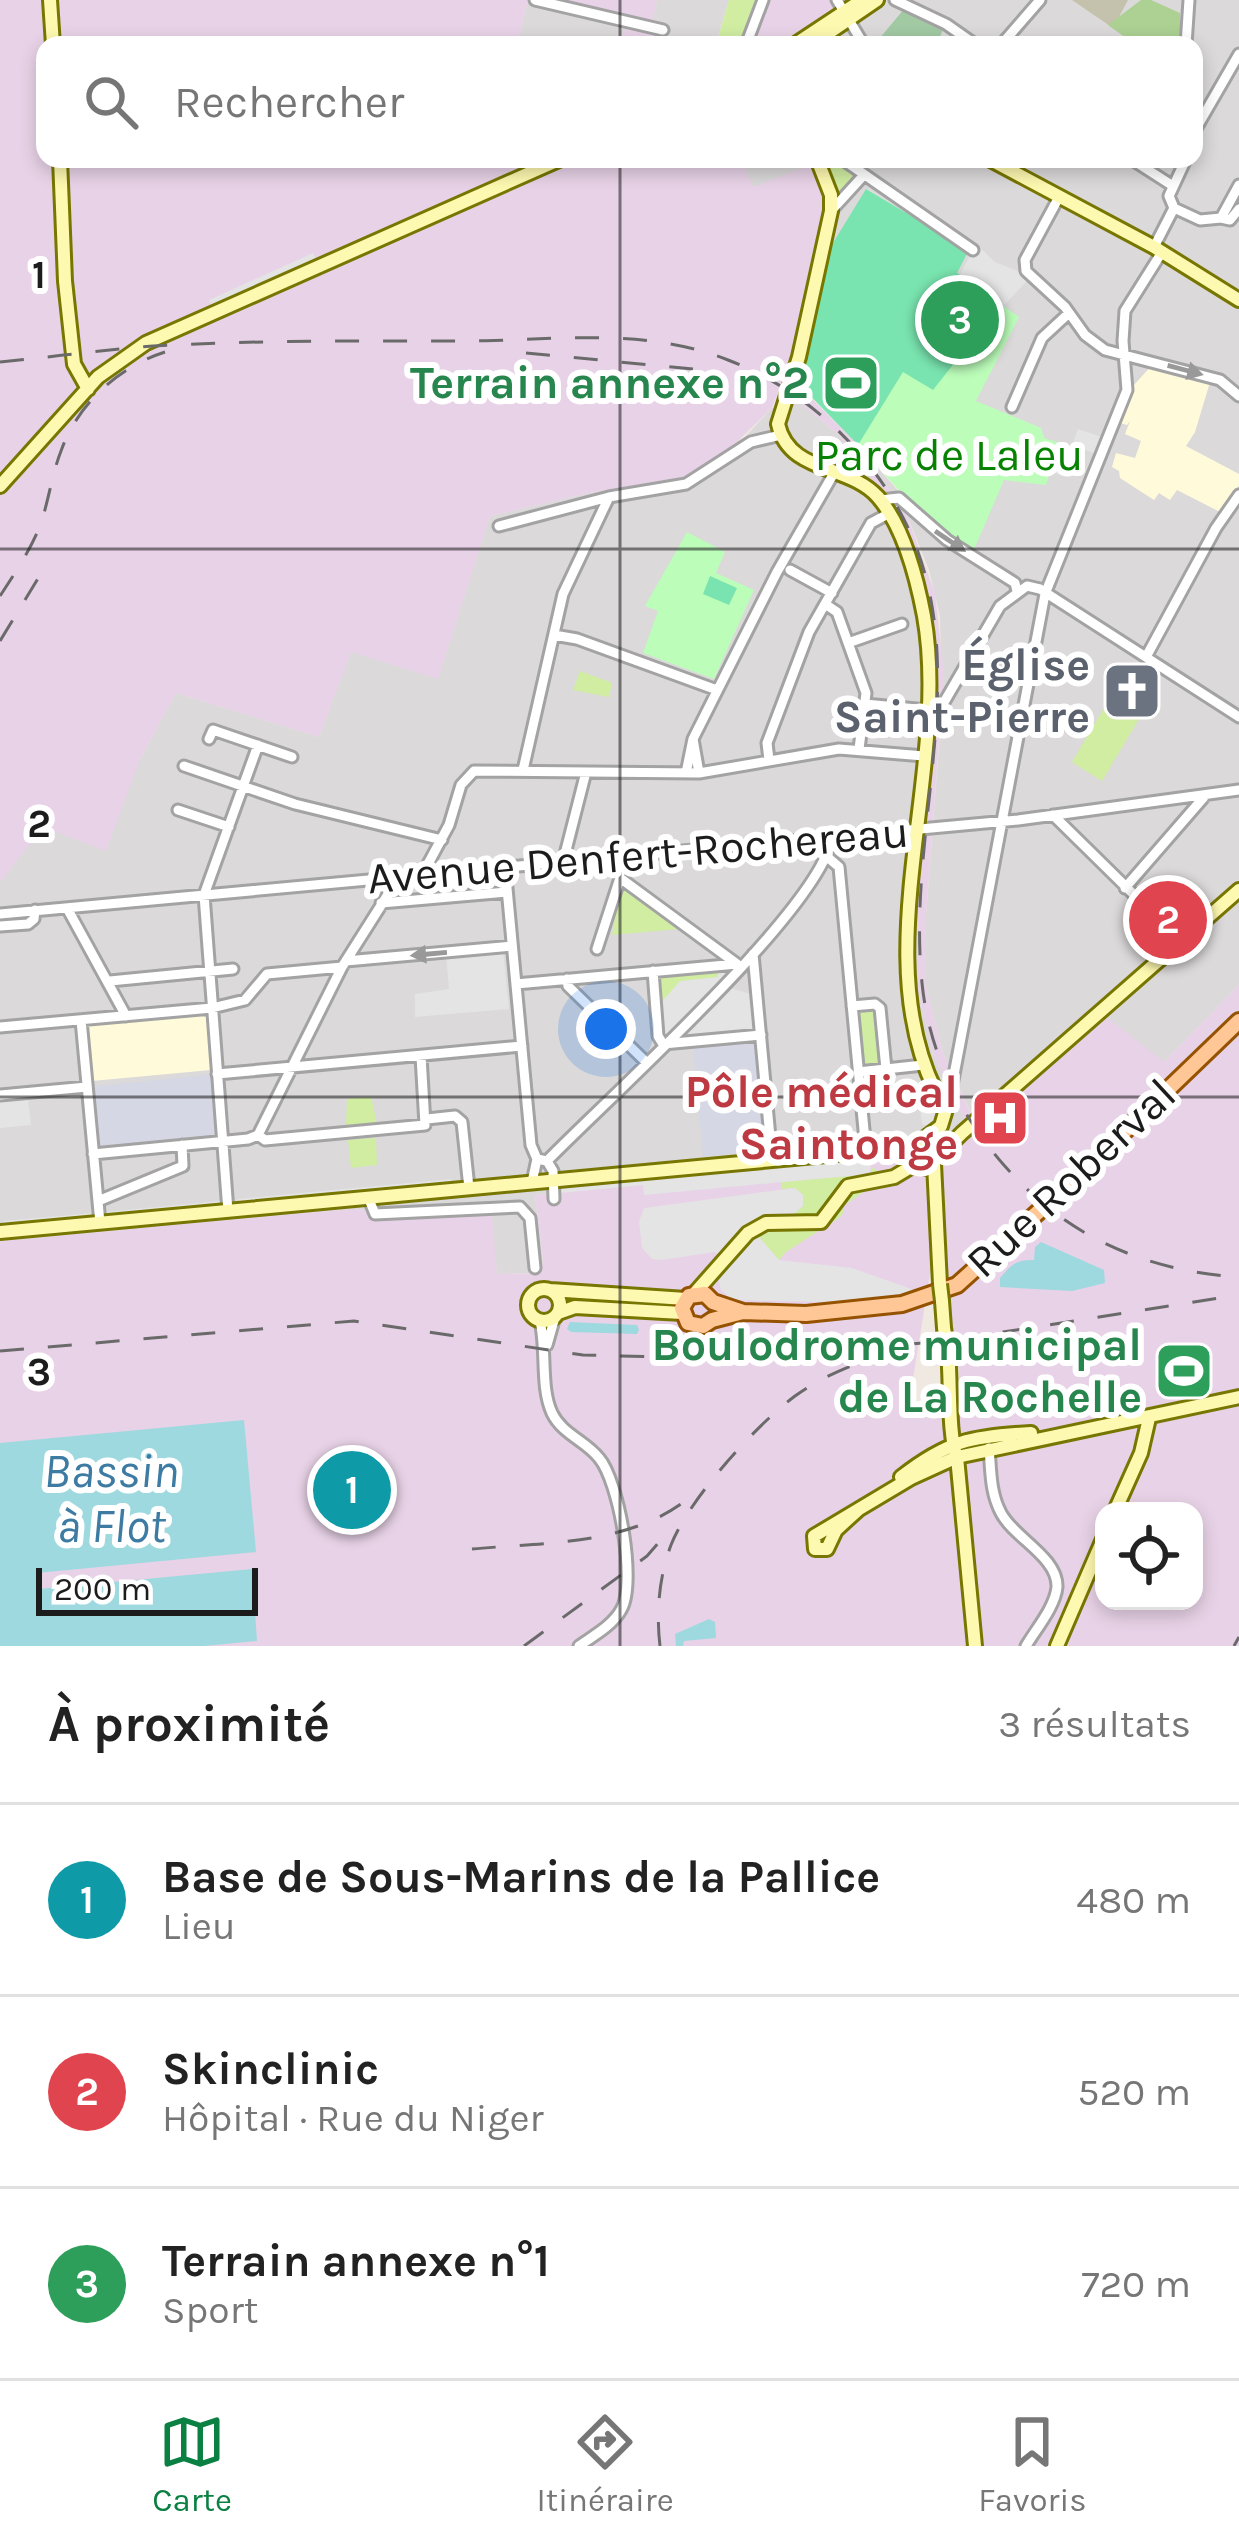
<!DOCTYPE html>
<html lang="fr">
<meta charset="utf-8">
<style>
:root{--surface:#fff;--page:#f2f2f2;--text:#222;--muted:#767676;--line:#e0e0e0;--accent:#0b8043}
body{margin:0;font-family:Karla,sans-serif;background:var(--page);color:var(--text)}
.controls{position:absolute;right:36px;bottom:36px;display:grid;overflow:hidden;border-radius:24px;box-shadow:0 6px 18px #0003}
.controls button{width:108px;height:108px;display:grid;place-items:center;padding:0;border:0;border-bottom:3px solid var(--line);background:var(--surface);color:var(--text);font:60px sans-serif}
.scale{position:absolute;left:36px;bottom:30px;width:222px;box-sizing:border-box;padding-left:12px;border:6px solid #1c1c1c;border-top:0;font-size:33px;line-height:42px;white-space:nowrap;color:#1c1c1c;-webkit-text-stroke:9px #fff;paint-order:stroke}
.you{position:absolute;left:606px;top:1029px;width:42px;height:42px;margin:-30px;border:9px solid #fff;border-radius:50%;background:#1a73e8;box-shadow:0 0 0 18px #1a73e833}
.badge{display:grid;place-items:center;width:78px;height:78px;border-radius:50%;background:var(--accent);color:#fff;font-size:39px;font-weight:700}
.pin{position:absolute;translate:-50% -50%;border:6px solid #fff;box-shadow:0 3px 12px #0006}
.list{margin:0;padding:0;list-style:none}
h2{display:flex;justify-content:space-between;align-items:center;height:156px;margin:0;padding:0 48px;font-size:51px}
h2 small{font-size:39px;font-weight:400;color:var(--muted)}
.list li{display:grid;grid-template-columns:78px 1fr auto;gap:36px;align-items:center;box-sizing:border-box;height:192px;padding:0 48px;border-top:3px solid var(--line)}
.list b{display:block;font-size:45px;white-space:nowrap}
.list p{margin:0;font-size:39px;white-space:nowrap;color:var(--muted)}
.list em{font-size:39px;font-style:normal;color:var(--muted)}
.icon{flex:none;width:66px;height:66px;fill:none;stroke:currentColor;stroke-width:2;stroke-linecap:round;stroke-linejoin:round}
.map{position:relative;flex:none;width:1239px;height:1646px;overflow:hidden}
.search{position:absolute;background:var(--surface);box-shadow:0 6px 18px #0003;left:36px;right:36px;top:36px;height:132px;display:flex;align-items:center;gap:30px;box-sizing:border-box;padding:0 42px;border-radius:24px;color:var(--muted);font-size:45px}
.sheet{height:732px;background:var(--surface)}
nav{display:flex;justify-content:space-around;align-items:center;box-sizing:border-box;height:168px;border-top:3px solid var(--line);background:var(--surface);font-size:33px;color:var(--muted)}
nav a{display:grid;justify-items:center;gap:6px}
nav .on{color:var(--accent)}
.map>svg:first-child{display:block}
.residential{fill:#dbd9d9}
.industrial{fill:#e8d2e7;fill-rule:evenodd}
.education{fill:#fffbda}
.construction{fill:#c4c1ac}
.grass{fill:#d0eda2}
.forest{fill:#acd193}
.cemetery{fill:#a1c9a2}
.park{fill:#bcfdba}
.pitch{fill:#79e4af}
.parking{fill:#e4e4e4}
.plaza{fill:#d5d7e4}
.water{fill:#9ed9e0}
.lines{fill:none;stroke-linecap:round;stroke-linejoin:round}
.street-casing{stroke:#a3a3a3;stroke-width:15}
.secondary-casing{stroke:#777600;stroke-width:18}
.primary-casing{stroke:#955300;stroke-width:20}
.street{stroke:#fff;stroke-width:9}
.secondary{stroke:#fef9b0;stroke-width:12}
.primary{stroke:#ffc696;stroke-width:14}
.rail{stroke:#6a6a6a;stroke-width:3;stroke-dasharray:24 24;stroke-linecap:butt}
.secondary-bridge-casing{stroke:#777600;stroke-width:18;stroke-linecap:butt}
.secondary-bridge{stroke:#fef9b0;stroke-width:12}
.oneway{fill:#999}
.grid{fill:none;stroke:#1c1c1c;stroke-width:3;stroke-opacity:0.55}
.labels{text-anchor:middle;dominant-baseline:central;stroke-width:12;stroke-linejoin:round;paint-order:stroke}
.leisure-label{font-size:45px;font-weight:bold;fill:#27864d;stroke:#fff;text-anchor:end}
.park-label{font-size:45px;fill:#078203;stroke:#fff}
.worship-label{font-size:45px;font-weight:bold;fill:#5b616d;stroke:#fff;text-anchor:end}
.street-label{font-size:45px;fill:#1c1c1c;stroke:#fff}
.health-label{font-size:45px;font-weight:bold;fill:#be3a42;stroke:#fff;text-anchor:end}
.water-label{font-size:48px;font-style:italic;fill:#3d7ba3;stroke:#fff}
.grid-label{font-size:39px;text-anchor:middle;font-weight:bold;fill:#1c1c1c;stroke:#fff;stroke-width:12;stroke-linejoin:round;paint-order:stroke}
</style>
<div class="map">
<svg width="1239" height="1646" viewBox="0 0 1239 1646">
<rect width="100%" height="100%" fill="#efe9e1"/>
<!-- residential -->
<path class="residential" d="M528 0H548L652 23 657 0H729L718 37 746 45H703L628 28 613 45H517Z
M842 0H1239V985L1164 1062 977 1126 943 1053 926 986V916L942 707 940 616 929 570 906 513 858 445 906 500 1004 479 1044 438 1041 428 975 402 956 273 968 250 867 189 825 256 752 187 741 159H1194V45H789L848 7Z
M789 394 839 435 873 478 913 551 926 595 935 674 916 915 917 987 934 1056 971 1131 947 1155 535 1195 543 1261 540 1273 497 1274 491 1214 370 1217 365 1210 353 1209 0 1240V882L22 851 44 827 140 759 176 693 319 737 351 651 438 678 490 516 589 493 658 482 745 437 772 408 782 410Z"/>
<!-- industrial -->
<path class="industrial" d="M0 0H528L517 45H45V159H741L753 187 814 164 826 207 798 340 772 408 718 460 689 476 589 493 490 516 438 679 351 652 319 737 176 693 140 759 106 851 44 827 0 882Z
M548 0H657L652 24Z
M759 0H842L848 8 789 45H746Z
M627 28 703 45H613Z
M795 382 858 445 906 513 935 593 944 674 926 916V986L943 1053 976 1125 1105 1016 1164 1062 1239 985V1646H0V1240L353 1209 365 1210 370 1217 445 1212 456 1217 492 1214 497 1274 540 1273 543 1260 535 1195 947 1155 970 1132 934 1056 917 987 916 915 935 674 926 595 913 551 887 499 839 435 789 394ZM941 1205 953 1351 959 1369V1406L907 1416ZM1104 1511H1194V1601H1104Z"/>
<!-- education -->
<path class="education" d="M1153 364 1210 382 1195 432 1186 446 1239 474V486L1220 512 1177 490 1170 500 1159 493 1154 500 1120 478 1119 471 1112 467 1116 453 1135 458 1141 441 1125 434 1130 421 1127 425 1120 423 1134 385Z
M206 1013 211 1070 92 1081 87 1024Z"/>
<!-- construction -->
<path class="construction" d="M1072 0H1128L1113 28Z"/>
<!-- grass -->
<path class="grass" d="M729 0H759L742 44 718 38Z
M820 159H833L854 174 852 185 848 184 836 200Z
M580 671 612 683 609 697 573 690Z
M1111 696 1121 702 1123 710 1131 708 1139 713 1145 709 1102 781 1072 762Z
M621 887 679 929 612 935Z
M718 969V977L659 1005 656 975Z
M876 1007 882 1066 864 1068 859 1008Z
M371 1097 377 1124 346 1126 347 1099Z
M376 1138 377 1165 351 1168 348 1140Z
M873 1167 878 1172 875 1184 842 1207 844 1212 839 1218 786 1252 779 1260 759 1237 758 1228 771 1223 772 1215 794 1214 803 1206V1195L795 1188 782 1189 781 1182 870 1174Z"/>
<!-- forest -->
<path class="forest" d="M1141 0H1151L1180 13V36L1175 45H1127L1129 40 1108 25Z"/>
<!-- cemetery -->
<path class="cemetery" d="M905 8 944 26 937 45H874Z"/>
<!-- park -->
<path class="park" d="M956 273 1019 317 976 401 1041 428 1044 438 1060 443 1046 485 1004 480 972 554 935 530 858 445Z
M687 532 725 552 716 573 754 590 714 679 643 653 658 611 645 606Z"/>
<!-- pitch -->
<path class="pitch" d="M866 189 969 250 957 273 1001 304 933 390 903 372 858 445 797 382 825 256Z
M710 576 737 588 729 605 703 594Z"/>
<!-- parking -->
<path class="parking" d="M976 244 995 262 1018 271 1028 280 1003 306 960 275Z
M313 253 317 261 213 308 209 300Z
M1078 429 1105 438 1099 455 1077 447 1068 452 1062 476 1051 471 1060 443 1072 446Z
M503 950 509 1009 415 1017V994L449 989 446 955Z
M732 968V971L663 1038 659 1005 680 981 718 977V969Z
M730 988 754 995 755 1032 679 1039Z
M923 1082 926 1087 940 1093 942 1100 933 1127 922 1124 917 1084Z
M28 1098 31 1125 0 1128V1101Z
M871 1159 870 1174 644 1195 643 1185 560 1193 559 1187Z
M451 1179 452 1189 239 1210 238 1199Z
M795 1188 803 1195V1206L794 1214 767 1215 757 1219 759 1237 779 1260 852 1268 920 1292 868 1303 732 1300 721 1290 719 1281 727 1264 715 1252 661 1260 652 1259 642 1248 639 1222 644 1208Z
M220 1201 222 1211 122 1221 124 1230 0 1241 3 1221 93 1213 95 1224 106 1223 105 1212Z"/>
<!-- plaza -->
<path class="plaza" d="M757 1042 767 1151 703 1156 693 1048Z
M217 1074 222 1142 93 1154 87 1087Z"/>
<!-- water -->
<path class="water" d="M1041 1242 1104 1270 1105 1283 1072 1291 1000 1287V1278C1011 1265 1017 1259 1034 1260L1035 1247Z
M570 1322 637 1325 639 1330 637 1334 571 1332 567 1329Z
M244 1420 256 1552 37 1573 39 1589 252 1569 257 1641 204 1646H0V1443Z
M709 1619 715 1622 716 1638 684 1641 683 1646H676L675 1634Z"/>
<g class="lines">
<!-- street casing -->
<g class="street-casing">
<path id="street" d="M535 0 663 30
M837 0 864 45
M895 0 946 24 976 45
M746 45 763 0
M1001 45 1040 0
M1186 45 1189 0
M1194 132 1239 54
M842 159 973 250
M1131 159 1173 186
M1239 185 1221 218 1230 220 1239 209
M1059 197 1025 260 1026 271 1065 307 1085 335 1105 350 1220 380 1239 396
M1174 208 1200 220 1221 218
M831 211 863 176
M1154 247 1174 208 1169 196 1186 159
M1012 407 1042 338 1069 313
M880 500 899 498 947 540 1015 583 1017 591
M499 526 609 497 686 484 751 442 781 435
M790 570 832 593
M825 604 837 612 866 693 859 749
M554 635 577 639 717 690
M848 643 902 624
M1146 657 1216 528 1239 495
M865 704 927 710 943 704 1000 606 1027 586 1040 589 1239 717
M209 739 213 730 292 757
M769 760 767 743 809 632 871 523 888 514
M184 766 295 804 442 840
M523 770 563 594 609 497
M686 773 693 739
M699 773 693 739 777 572 834 473
M178 810 229 827
M1053 815 1181 941
M825 855 839 867 866 1151
M563 862 586 772
M505 867 531 1145 537 1159
M422 875 449 825 461 785 474 771 699 773 839 749 924 756
M620 878 737 964
M1125 888 1204 797
M381 903 507 892
M67 908 126 1016
M0 914 1018 820 1239 790
M0 926 28 924 34 919 35 910
M597 949 620 878 619 856
M753 954 772 1159
M346 961 512 946
M653 971 658 1036 663 1044 761 1035
M567 979 568 986 645 1061
M110 981 233 969
M516 984 737 964
M852 1006 875 1004 880 1008 886 1069
M81 1020 100 1223
M0 1027 212 1008 245 1000 267 974 342 967
M858 1072 923 1065
M217 1074 522 1046
M0 1095 87 1087
M950 1096 1045 594 1127 390 1123 341 1125 311 1162 252
M427 1119 455 1116 462 1122 469 1188
M258 1135 265 1140 425 1125 421 1056
M93 1154 248 1139 258 1135 342 967 399 877
M547 1161C606 1100 822 908 832 837
M532 1182 537 1159 547 1161 553 1171 554 1199
M368 1197 375 1214 520 1207 530 1218 535 1268
M98 1201 183 1166 182 1145
M228 1211 204 895 258 745
M540 1321C547 1350 540 1387 552 1413 562 1434 586 1441 599 1458 619 1481 637 1584 621 1610 612 1626 593 1636 579 1646
M547 1345 555 1317
M989 1448C991 1471 990 1492 1001 1513 1014 1538 1058 1557 1057 1587 1055 1607 1036 1629 1026 1646"/>
</g>
<!-- secondary casing -->
<g class="secondary-casing">
<path id="secondary" d="M50 0 53 45
M794 45 862 0
M811 45 877 0
M60 159 65 281 74 364 88 389
M989 159 1154 247 1239 300
M0 486 98 377 146 343 561 159
M913 1147 914 1165 927 1168 962 1133 1239 890
M934 1164 940 1284
M0 1232 913 1147 941 1126 950 1096 935 1090C866 947 951 767 924 616 917 579 903 526 878 497 849 464 789 474 778 424L799 357 831 211V195L817 159
M528 1305a16 16 0 1 1 32 0a16 16 0 1 1-32 0Z
M550 1290 686 1299
M694 1294 748 1233 766 1223 821 1222 848 1186 894 1177 914 1165
M942 1301 944 1328
M558 1313 575 1307 682 1313
M948 1352C951 1380 948 1436 957 1457L975 1646
M901 1477C947 1441 972 1436 1031 1433
M859 1509 836 1530 827 1549H815L814 1536 911 1478 957 1457 1239 1397
M1115 1511 1141 1453 1149 1418
M1057 1646 1104 1537"/>
</g>
<!-- primary casing -->
<g class="primary-casing">
<path id="primary" d="M743 1312 712 1320 703 1326 688 1323 682 1308 689 1296 705 1294 713 1302 743 1312 806 1314 902 1304 957 1285 1076 1178 1239 1021"/>
</g>
<!-- street -->
<use href="#street" class="street"/>
<!-- secondary -->
<use href="#secondary" class="secondary"/>
<!-- primary -->
<use href="#primary" class="primary"/>
<!-- rail -->
<path class="rail" d="M526 353 693 369
M0 362C51 357 102 350 153 346 259 340 365 341 471 341 558 340 645 327 728 360 785 382 835 420 872 469 995 628 904 805 922 983 930 1064 971 1137 1030 1192 1088 1246 1160 1272 1239 1277
M0 596C15 573 32 548 41 523 49 499 52 474 61 451 77 405 118 367 165 352
M0 641 48 562
M0 1351 354 1321 583 1355 735 1359 946 1341 1239 1295
M472 1549C548 1542 635 1546 695 1493
M524 1646 647 1556 673 1526
M660 1646C656 1612 659 1577 671 1545 689 1499 755 1426 795 1396 820 1378 850 1365 879 1356
M1234 1646 1239 1637"/>
<!-- secondary-bridge casing -->
<g class="secondary-bridge-casing">
<path id="secondary-bridge" d="M940 1284 942 1301
M944 1328 948 1352"/>
</g>
<!-- secondary-bridge -->
<use href="#secondary-bridge" class="secondary-bridge"/>
</g>
<!-- one-way arrows -->
<defs><path id="oneway-solid" d="M-6-.8H1V-3.2L6.5 0L1 3.2V.8H-6Z" transform="scale(3)"/></defs>
<g class="oneway">
<use href="#oneway-solid" transform="translate(1185 370) rotate(15)"/>
<use href="#oneway-solid" transform="translate(950 541) rotate(34)"/>
<use href="#oneway-solid" transform="translate(429 954) rotate(175)"/>
</g>
<!-- grid -->
<path class="grid" d="M620 0V45M620 159V1646M0 549H1239M0 1097H1239"/>
<!-- icons -->
<defs>
<g id="stadium-square" transform="scale(3)"><rect x="-9" y="-9" width="18" height="18" rx="4" fill="#2e9e5b" stroke="#fff"/><path d="M0-5a6.5 5 0 1 0 0 10a6.5 5 0 1 0 0-10ZM-3.5-1.8h7v3.6h-7Z" fill="#fff"/></g>
<g id="church-square" transform="scale(3)"><rect x="-9" y="-9" width="18" height="18" rx="4" fill="#6b7280" stroke="#fff"/><path d="M-1.2-6h2.4v3.5h3.3v2.4h-3.3V6h-2.4V-.1h-3.3v-2.4h3.3Z" fill="#fff"/></g>
<g id="hospital-square" transform="scale(3)"><rect x="-9" y="-9" width="18" height="18" rx="4" fill="#e0444e" stroke="#fff"/><path d="M-5-5h3v3.5h4V-5h3V5h-3V1.5h-4V5h-3Z" fill="#fff"/></g>
</defs>
<g fill-rule="evenodd">
<use href="#stadium-square" x="851" y="383"/>
<use href="#church-square" x="1132" y="691"/>
<use href="#hospital-square" x="1000" y="1118"/>
<use href="#stadium-square" x="1184" y="1371"/>
</g>
<g class="labels">
<!-- leisure labels -->
<g class="leisure-label">
<text x="809" y="383">Terrain annexe n°2</text>
<text x="1142" y="1345">Boulodrome municipal<tspan x="1142" dy="52">de La Rochelle</tspan></text>
</g>
<!-- park labels -->
<g class="park-label">
<text x="949" y="455">Parc de Laleu</text>
</g>
<!-- worship labels -->
<g class="worship-label">
<text x="1090" y="665">Église<tspan x="1090" dy="52">Saint-Pierre</tspan></text>
</g>
<!-- street labels -->
<g class="street-label">
<text transform="translate(638 855) rotate(-5)">Avenue Denfert-Rochereau</text>
<text transform="translate(1071 1178) rotate(-43)">Rue Roberval</text>
</g>
<!-- health labels -->
<g class="health-label">
<text x="958" y="1092">Pôle médical<tspan x="958" dy="52">Saintonge</tspan></text>
</g>
<!-- water labels -->
<g class="water-label">
<text x="111" y="1471">Bassin<tspan x="111" dy="55">à Flot</tspan></text>
</g>
</g>
<g class="grid-label">
<text x="39" y="288">1</text>
<text x="39" y="837">2</text>
<text x="39" y="1385">3</text>
</g>
</svg>
<div class="controls">
<button><svg class="icon" aria-label="locate" viewBox="0 0 24 24"><circle cx="12" cy="12" r="6"/><path d="M12 2v4M12 18v4M2 12h4M18 12h4"/></svg></button>
</div>
<div class="scale">200 m</div>
<div class="you"></div>
<div class="pin badge" style="left:352px;top:1490px;background:#0f9aa8">1</div>
<div class="pin badge" style="left:1168px;top:920px;background:#e0444e">2</div>
<div class="pin badge" style="left:960px;top:320px;background:#2e9e5b">3</div>
<div class="search"><svg class="icon" aria-label="search" viewBox="0 0 24 24"><circle cx="10" cy="10" r="6"/><path d="M15 15l6 6"/></svg>Rechercher</div>
</div>
<section class="sheet">
<h2>À proximité<small>3 résultats</small></h2>
<ul class="list">
<li><span class="badge" style="background:#0f9aa8">1</span><div><b>Base de Sous-Marins de la Pallice</b><p>Lieu</p></div><em>480 m</em></li>
<li><span class="badge" style="background:#e0444e">2</span><div><b>Skinclinic</b><p>Hôpital · Rue du Niger</p></div><em>520 m</em></li>
<li><span class="badge" style="background:#2e9e5b">3</span><div><b>Terrain annexe n°1</b><p>Sport</p></div><em>720 m</em></li>
</ul>
</section>
<nav>
<a class="on"><svg class="icon" aria-label="map" viewBox="0 0 24 24"><path d="M3 6l6-2 6 2 6-2v14l-6 2-6-2-6 2zM9 4v14M15 6v14"/></svg>Carte</a>
<a><svg class="icon" aria-label="directions" viewBox="0 0 24 24"><path d="M12 3l9 9-9 9-9-9zM9 14v-3h6M13 9l2 2-2 2"/></svg>Itinéraire</a>
<a><svg class="icon" aria-label="saved" viewBox="0 0 24 24"><path d="M7 4h10v16l-5-4-5 4z"/></svg>Favoris</a>
</nav>
